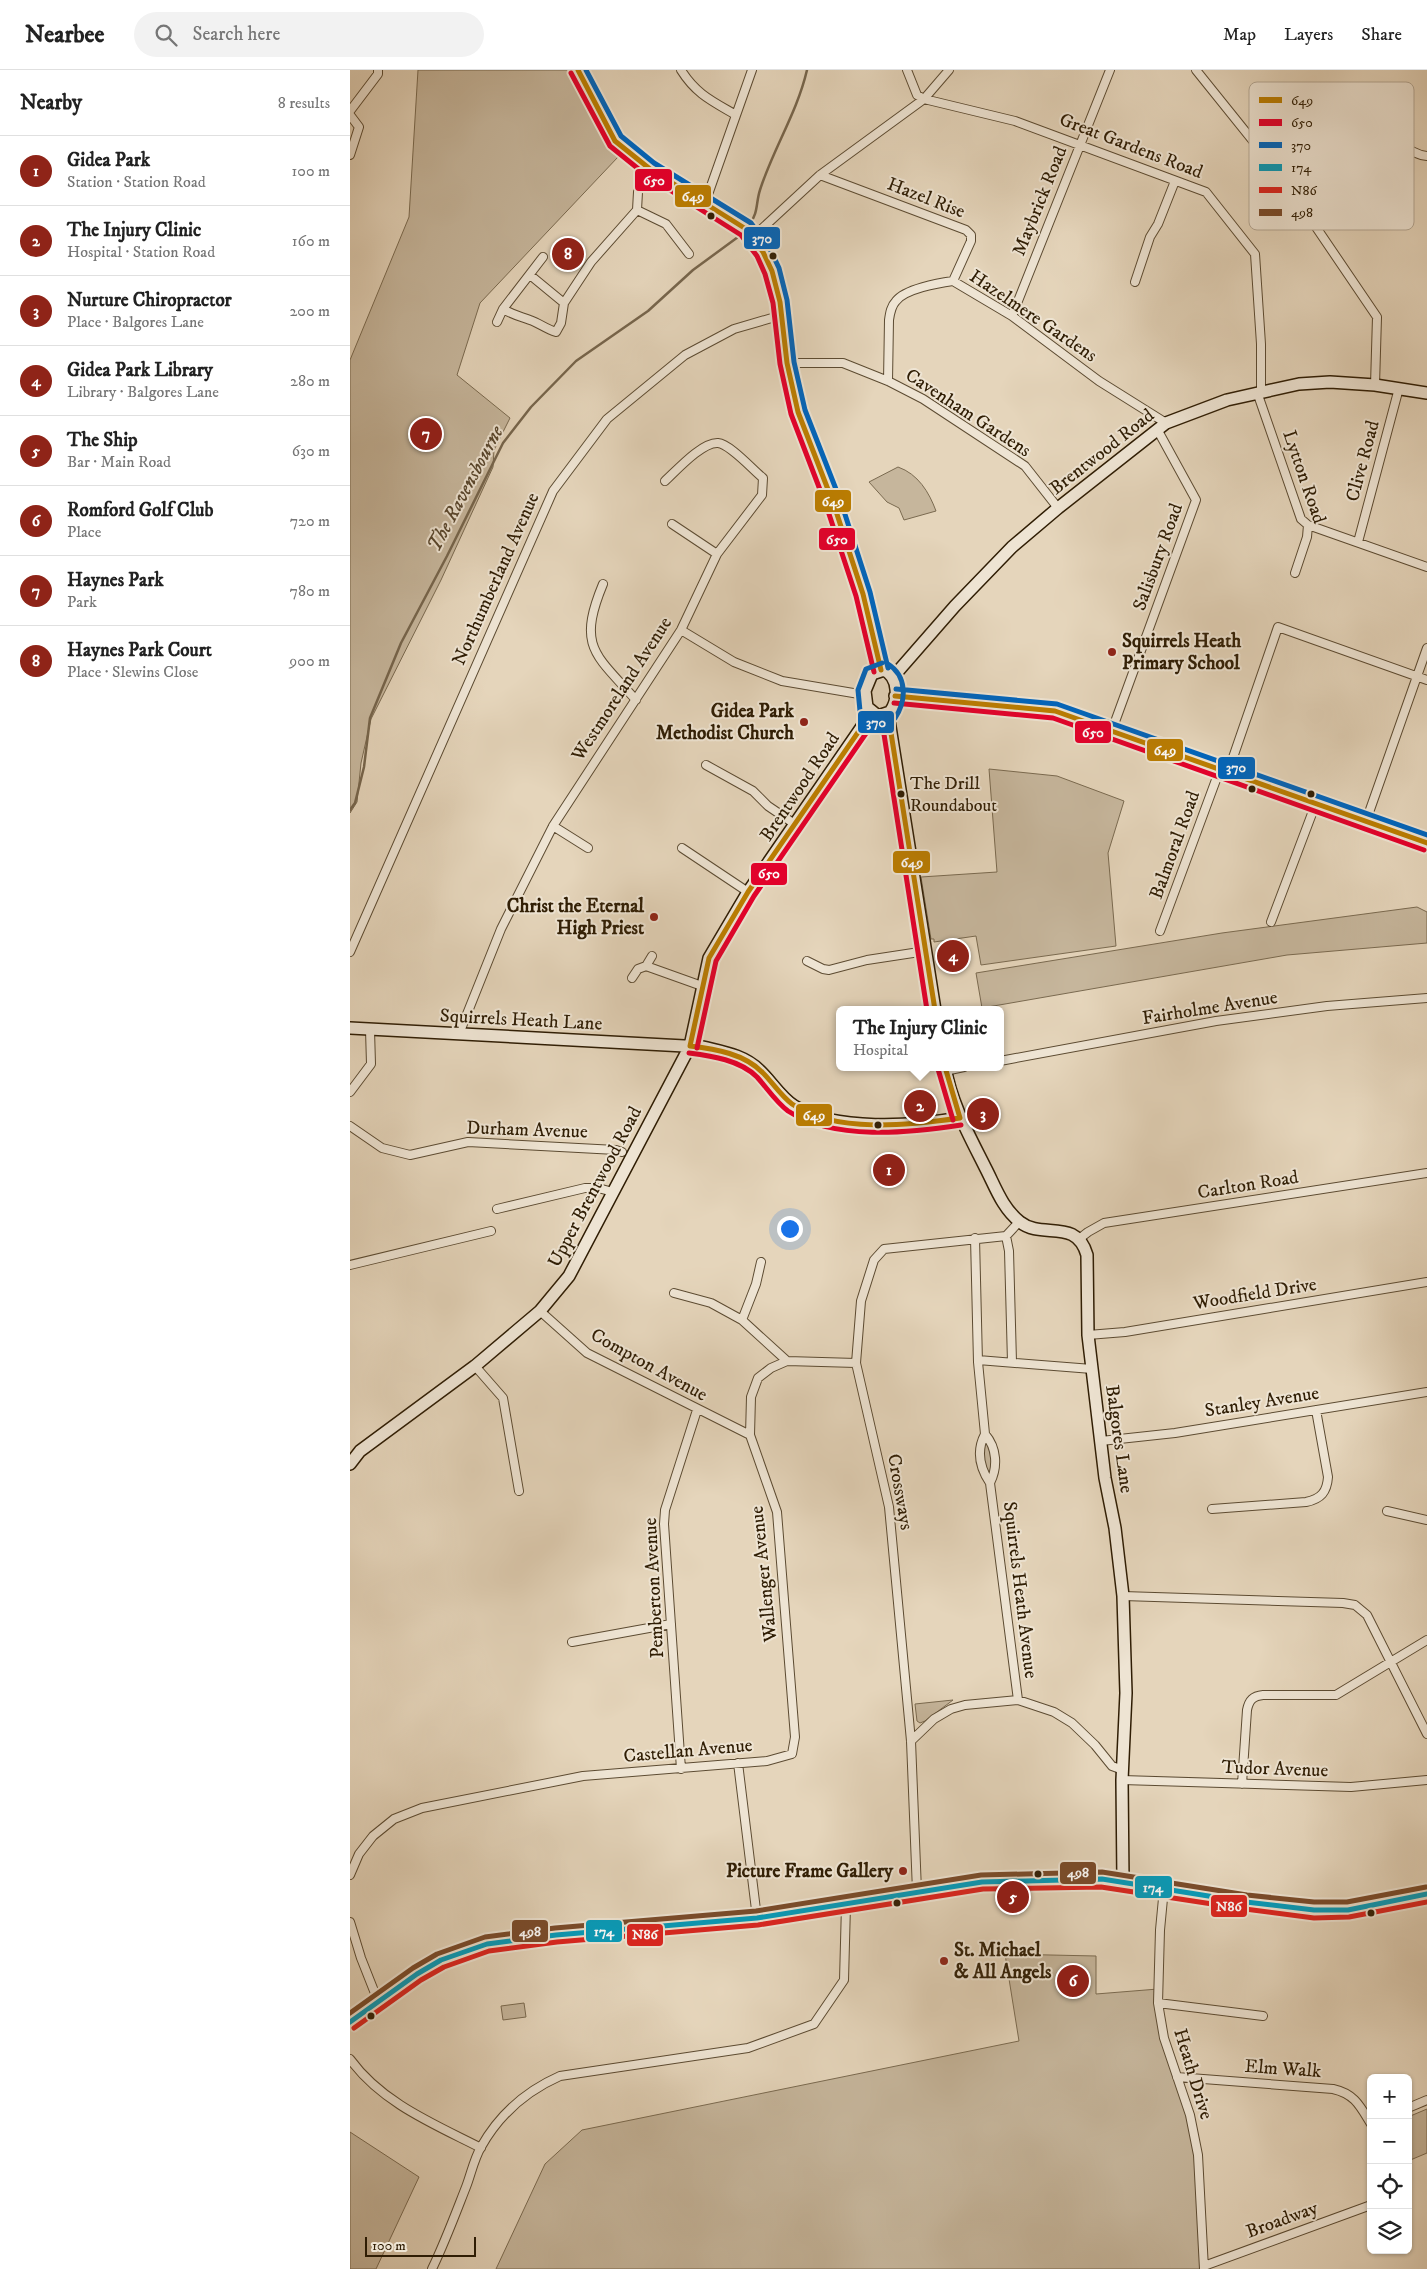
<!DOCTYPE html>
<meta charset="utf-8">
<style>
:root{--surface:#fff;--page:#f2f2f2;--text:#222;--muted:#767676;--line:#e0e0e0;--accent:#8f2418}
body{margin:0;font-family:"IM FELL DW Pica",serif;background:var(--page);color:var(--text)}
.controls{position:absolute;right:15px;bottom:15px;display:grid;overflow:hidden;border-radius:8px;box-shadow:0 1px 4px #0004}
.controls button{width:45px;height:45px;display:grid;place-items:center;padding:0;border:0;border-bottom:1px solid var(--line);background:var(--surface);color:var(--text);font:25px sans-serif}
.scale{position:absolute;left:15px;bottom:12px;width:111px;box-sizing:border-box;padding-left:5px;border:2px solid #2f1d04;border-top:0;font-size:14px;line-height:18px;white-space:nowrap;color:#2f1d04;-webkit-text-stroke:4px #eee4d3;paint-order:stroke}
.you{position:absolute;left:439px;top:1158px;width:18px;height:18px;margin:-12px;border:4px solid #fff;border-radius:50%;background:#1a73e8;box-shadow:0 0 0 8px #1a73e833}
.badge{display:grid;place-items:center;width:32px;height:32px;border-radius:50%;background:var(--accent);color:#fff;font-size:16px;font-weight:700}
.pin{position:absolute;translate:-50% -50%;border:2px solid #fff;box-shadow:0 1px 5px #0006}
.popup{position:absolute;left:486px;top:936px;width:168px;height:65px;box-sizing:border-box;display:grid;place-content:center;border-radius:8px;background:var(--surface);filter:drop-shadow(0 1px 4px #0005);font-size:16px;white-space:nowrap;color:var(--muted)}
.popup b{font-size:19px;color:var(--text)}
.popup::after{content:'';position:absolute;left:50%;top:100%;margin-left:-10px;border:10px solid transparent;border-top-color:var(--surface)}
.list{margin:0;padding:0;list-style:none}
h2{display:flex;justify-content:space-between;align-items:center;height:65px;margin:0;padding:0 20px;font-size:21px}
h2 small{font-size:16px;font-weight:400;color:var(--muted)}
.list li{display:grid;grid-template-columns:32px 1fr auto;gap:15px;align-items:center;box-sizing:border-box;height:70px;padding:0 20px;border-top:1px solid var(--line)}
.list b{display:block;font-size:19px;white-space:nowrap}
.list p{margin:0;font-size:16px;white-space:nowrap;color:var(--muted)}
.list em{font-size:16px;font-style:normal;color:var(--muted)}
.icon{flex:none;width:28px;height:28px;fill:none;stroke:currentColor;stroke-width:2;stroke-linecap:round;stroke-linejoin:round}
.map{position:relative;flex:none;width:1077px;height:2199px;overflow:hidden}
header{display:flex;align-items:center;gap:30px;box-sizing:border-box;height:70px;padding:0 25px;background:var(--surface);border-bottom:1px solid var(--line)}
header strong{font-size:24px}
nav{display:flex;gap:28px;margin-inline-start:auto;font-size:18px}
.search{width:350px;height:45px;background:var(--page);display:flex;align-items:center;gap:12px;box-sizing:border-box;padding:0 18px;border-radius:28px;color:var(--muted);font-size:19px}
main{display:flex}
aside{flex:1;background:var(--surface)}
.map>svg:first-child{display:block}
.green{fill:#c6b69c;stroke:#7a6a50}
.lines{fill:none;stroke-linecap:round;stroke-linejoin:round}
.stream{stroke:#77664d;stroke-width:2.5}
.street-casing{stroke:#5c4b32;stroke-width:10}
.secondary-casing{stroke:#2f1d04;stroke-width:14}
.primary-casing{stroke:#2f1d04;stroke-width:15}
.street{stroke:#eee4d3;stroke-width:8}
.secondary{stroke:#eee4d3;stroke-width:11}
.primary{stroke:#e5d5bb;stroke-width:12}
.bus-1-casing{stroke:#eee4d3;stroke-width:9}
.bus-2-casing{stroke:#eee4d3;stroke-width:9}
.bus-3-casing{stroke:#eee4d3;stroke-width:9}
.bus-4-casing{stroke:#eee4d3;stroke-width:9}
.bus-5-casing{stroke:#eee4d3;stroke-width:9}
.bus-6-casing{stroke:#eee4d3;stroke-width:9}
.bus-1{stroke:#bb7d01;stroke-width:5}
.bus-2{stroke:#e4002b;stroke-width:5}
.bus-3{stroke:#0065bd;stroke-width:5}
.bus-4{stroke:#059bba;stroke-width:5}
.bus-5{stroke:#dc241f;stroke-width:5}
.bus-6{stroke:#7a4b2a;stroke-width:5}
.bus-dot{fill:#2f1d04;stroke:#eee4d3;stroke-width:2}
.poi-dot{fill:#8f2418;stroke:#eee4d3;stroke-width:2}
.labels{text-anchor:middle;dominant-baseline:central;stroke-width:4;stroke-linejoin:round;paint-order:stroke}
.bus-label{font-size:18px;fill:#2f1d04;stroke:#eee4d3;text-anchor:start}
.street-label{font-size:19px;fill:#2f1d04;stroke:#eee4d3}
.poi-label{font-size:19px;font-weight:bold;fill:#2f1d04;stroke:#eee4d3;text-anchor:end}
.water-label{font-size:20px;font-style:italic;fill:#59472e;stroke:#eee4d3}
.key{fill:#eee4d3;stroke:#b5a895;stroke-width:1}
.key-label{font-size:14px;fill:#2f1d04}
.line-badge{stroke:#eee4d3;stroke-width:2}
.badge-label{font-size:14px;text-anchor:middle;font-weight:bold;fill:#fff}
</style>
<header>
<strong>Nearbee</strong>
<div class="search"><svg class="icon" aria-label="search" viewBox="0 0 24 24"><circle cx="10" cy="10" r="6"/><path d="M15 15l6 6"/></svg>Search here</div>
<nav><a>Map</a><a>Layers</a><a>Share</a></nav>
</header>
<main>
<aside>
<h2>Nearby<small>8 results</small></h2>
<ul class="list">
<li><span class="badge">1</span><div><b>Gidea Park</b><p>Station · Station Road</p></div><em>100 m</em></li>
<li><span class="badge">2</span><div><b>The Injury Clinic</b><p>Hospital · Station Road</p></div><em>160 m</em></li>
<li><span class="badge">3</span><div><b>Nurture Chiropractor</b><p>Place · Balgores Lane</p></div><em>200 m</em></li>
<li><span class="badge">4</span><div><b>Gidea Park Library</b><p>Library · Balgores Lane</p></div><em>280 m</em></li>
<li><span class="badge">5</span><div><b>The Ship</b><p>Bar · Main Road</p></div><em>630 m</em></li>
<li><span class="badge">6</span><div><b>Romford Golf Club</b><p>Place</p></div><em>720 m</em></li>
<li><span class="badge">7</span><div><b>Haynes Park</b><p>Park</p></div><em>780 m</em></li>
<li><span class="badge">8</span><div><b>Haynes Park Court</b><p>Place · Slewins Close</p></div><em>900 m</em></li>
</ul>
</aside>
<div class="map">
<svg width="1077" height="2199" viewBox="0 0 1077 2199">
<rect width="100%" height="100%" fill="#e5d5bb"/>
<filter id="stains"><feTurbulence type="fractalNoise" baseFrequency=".004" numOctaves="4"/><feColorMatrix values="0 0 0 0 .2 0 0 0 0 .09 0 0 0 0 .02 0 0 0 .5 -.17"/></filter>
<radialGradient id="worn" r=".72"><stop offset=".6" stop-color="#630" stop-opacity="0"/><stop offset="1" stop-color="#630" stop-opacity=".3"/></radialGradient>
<!-- green -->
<path class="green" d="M68 0H219L253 69 268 87 130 233 107 305 160 348 144 380 143 397 91 510 21 649 11 693 7 732 0 743V290L59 147Z
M548 397C568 404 579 422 586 441L554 450 549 438 537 432 519 412Z
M639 699 707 706 774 731 758 783 766 876 631 895 626 866 584 872V869H581L571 807 647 802Z
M1067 837 1077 842V873L937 885 632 938 626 903 872 863Z
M636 1373C644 1381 643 1394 640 1404H638L633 1390 634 1374Z
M603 1630 575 1651 570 1653 567 1651 565 1634Z
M655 1884 746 1886V1924L808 1919 814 1968 848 2085 854 2199H146L195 2094 232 2060 669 1971Z
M174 1933 176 1947 153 1950 151 1936Z
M1077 2039V2083L1058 2091V2047Z
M0 2062 69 2107 26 2199H0Z"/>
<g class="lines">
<!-- stream -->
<path class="stream" d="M400 153C408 144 406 132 410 120 423 79 447 43 457 0
M0 740 5 733 14 697 20 648 51 573 97 486 153 373 181 337 226 291 298 241 343 200 388 167"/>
<!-- street casing -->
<g class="street-casing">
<path id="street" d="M331 0C346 24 362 31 386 45
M557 0 567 25 574 29 665 51 856 122 905 184 911 274V321
M846 0 932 107 1027 247 1025 315
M1023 37C1038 56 1051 83 1077 86
M0 41 28 4V0
M0 45 9 57 0 85
M470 105 616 160 621 165V171L603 211
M355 133 402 0
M287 140 316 154 339 184
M403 167 470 105 574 29 599 0
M180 205 214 233
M785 212 800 167 808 154 825 111
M153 239C163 245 169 246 180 250 189 253 196 259 206 262L211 253 214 233 241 192 287 140 288 122 300 99
M662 246 760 0
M147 252 153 239 193 187
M437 293H493L538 311 573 329 675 396 708 438
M538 311 539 250C540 243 541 236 546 231 555 219 588 213 603 211L662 246 749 311 816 353
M907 322 951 449 958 455 957 467 945 503
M322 454 367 484
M958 455 1077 497
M1008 472 1049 318
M253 514C227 577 245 584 286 630
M331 560 384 592 432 611 515 625
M762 660 846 430 807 359
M356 695 403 721 418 736 446 755
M878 702 928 557 1077 610
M1016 751 1077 578
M203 756 238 778
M332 778 398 822
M921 852 966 733
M810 861 870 699
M0 882 203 421 257 349 335 285 384 259 432 245
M457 891 473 899 479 900 517 890 576 881
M296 896 302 886
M282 908 288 899 296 896 352 916
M109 964 151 859 203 756 331 560 367 484 412 425 413 408C403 400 380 374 368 373 352 372 327 400 315 411
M650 991 866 951 977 936 1077 928
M595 1001 614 997
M0 1022 21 994 20 960
M0 1056 32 1078 60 1085 118 1072 266 1080 272 1082
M147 1139 235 1118H248L263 1122
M656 1166 659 1181 662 1292
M625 1168 628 1292 635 1364C626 1381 630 1398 640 1413L668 1630
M729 1169 738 1162 754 1153 1077 1103
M0 1195 141 1161
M324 1223 361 1233 392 1250 437 1291
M190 1241 237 1283 400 1365
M392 1250 406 1214 411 1192
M738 1265 775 1262 1077 1212
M628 1290 742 1299
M125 1296 153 1328 169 1421
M635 1364C647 1378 648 1397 640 1413
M751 1371 825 1363 1077 1322
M862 1439 956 1432C971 1429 977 1422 978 1407L966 1340
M1037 1441 1077 1450
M773 1526 993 1533 1005 1535 1017 1545 1077 1664
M222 1572 321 1554
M561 1671 584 1649 601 1639 615 1635 668 1630 704 1642 722 1653 745 1675 762 1696 773 1700
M388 1693 407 1848
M331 1699 314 1454 315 1440 347 1340
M772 1710 1001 1717 1077 1710
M892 1714 897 1640C899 1630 903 1626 913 1625H986L1077 1570
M0 1805 9 1784 23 1766 44 1749 72 1738 233 1706 417 1691 442 1684 445 1667 427 1442 400 1365 401 1327 408 1308 421 1298 437 1291 506 1293
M814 1818 810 1860 808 1933 814 1968 840 2045 848 2085 854 2199
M567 1821 561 1671 539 1437 506 1293 511 1231 524 1190 534 1179 656 1166 669 1152
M0 1852 11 1888 28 1931
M808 1933 913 1946
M0 1989C32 2033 84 2054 131 2078
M827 2007 983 2019C1005 2024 1010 2036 1021 2054
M1058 2038 1077 2030
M854 2196 1021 2135
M82 2199C95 2172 105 2145 116 2117 121 2104 124 2089 131 2077 149 2045 176 2021 210 2006L398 1978 464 1954 494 1910 496 1835"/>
</g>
<!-- secondary casing -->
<g class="secondary-casing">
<path id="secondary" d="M228 0 265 71 300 99 396 159 413 182 422 201 430 232 437 293 448 342 484 435 513 524 531 600
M534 600C549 607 549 630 540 642L528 646 517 637 515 621 522 604Z
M543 607 605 536 662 477 708 438 816 353 877 330 949 314 980 312 1025 315 1077 323
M545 626 705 641 1077 773
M538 644 585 940
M0 958 353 977C373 982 394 985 409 1000 421 1011 430 1027 444 1036 485 1062 564 1056 610 1048
M595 997C601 1033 619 1065 635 1097 645 1116 652 1138 670 1152 692 1170 726 1147 737 1185L738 1265 755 1408 765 1458 773 1526 776 1623 772 1710 773 1811
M0 1394 10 1381 125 1296 190 1241 219 1206 340 976 359 888 398 822 522 642"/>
</g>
<!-- primary casing -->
<g class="primary-casing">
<path id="primary" d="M0 1952 67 1904 91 1890 137 1874 206 1865 407 1848 496 1835 567 1821 632 1812 752 1809 896 1832 964 1840H998L1077 1824"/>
</g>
<!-- street -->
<use href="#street" class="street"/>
<!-- secondary -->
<use href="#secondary" class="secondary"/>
<!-- primary -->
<use href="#primary" class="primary"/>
<!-- bus-1 casing -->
<g class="bus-1-casing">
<path id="bus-1" d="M228 0 265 71 300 99 396 159 413 182 422 201 430 232 437 293 448 342 484 435 513 524 531 600
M545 626 705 641 1077 773
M538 644 585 940
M340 976 359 888 398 822 522 642
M340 976C366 979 395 984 413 1003 423 1013 431 1026 442 1034 485 1064 561 1055 610 1048
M595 997 610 1048"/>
</g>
<!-- bus-2 casing -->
<g class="bus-2-casing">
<path id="bus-2" d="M221 3 260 76 296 105 391 165 407 186 415 204 423 233 430 294 441 344 477 438 506 526 524 602
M544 633 703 648 1074 780
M531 645 577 940
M347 978 366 891 404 826 528 646
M339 983C362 986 390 990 407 1007 417 1018 426 1032 438 1041 484 1071 559 1063 611 1055
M588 999 603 1050"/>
</g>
<!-- bus-3 casing -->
<g class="bus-3-casing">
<path id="bus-3" d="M236 0 271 66 304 93 401 153 420 179 429 198 437 230 444 292 455 340 491 432 520 522 538 598
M532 593 516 599 508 620 510 641 527 653 545 648C557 630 557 606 538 594
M546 619 707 634 1077 765"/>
</g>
<!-- bus-4 casing -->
<g class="bus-4-casing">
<path id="bus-4" d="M0 1952 67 1904 91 1890 137 1874 206 1865 407 1848 632 1812 752 1809 896 1832 964 1840H998L1077 1824"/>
</g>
<!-- bus-5 casing -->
<g class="bus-5-casing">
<path id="bus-5" d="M4 1958 71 1910 94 1897 139 1881 207 1872 408 1855 633 1819 751 1817 895 1839 964 1848 999 1847 1077 1832"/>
</g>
<!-- bus-6 casing -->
<g class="bus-6-casing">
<path id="bus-6" d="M0 1943 63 1898 87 1884 135 1867 205 1858 406 1841 631 1805 752 1802 897 1825 964 1832H997L1076 1817"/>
</g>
<!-- bus-1 -->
<use href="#bus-1" class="bus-1"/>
<!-- bus-2 -->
<use href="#bus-2" class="bus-2"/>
<!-- bus-3 -->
<use href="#bus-3" class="bus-3"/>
<!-- bus-4 -->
<use href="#bus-4" class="bus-4"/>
<!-- bus-5 -->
<use href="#bus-5" class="bus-5"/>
<!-- bus-6 -->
<use href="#bus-6" class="bus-6"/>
</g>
<!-- markers -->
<g class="bus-dot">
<circle cx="361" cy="146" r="4.5"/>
<circle cx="423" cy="186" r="4.5"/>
<circle cx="902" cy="719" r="4.5"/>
<circle cx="551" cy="724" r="4.5"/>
<circle cx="961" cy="724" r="4.5"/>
<circle cx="528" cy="1055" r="4.5"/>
<circle cx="688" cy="1804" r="4.5"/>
<circle cx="547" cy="1833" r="4.5"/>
<circle cx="1021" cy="1843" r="4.5"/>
<circle cx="21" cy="1946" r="4.5"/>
</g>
<g class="poi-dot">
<circle cx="762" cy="582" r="5"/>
<circle cx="454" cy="652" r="5"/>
<circle cx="304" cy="847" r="5"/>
<circle cx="553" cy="1801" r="5"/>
<circle cx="594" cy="1891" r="5"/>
</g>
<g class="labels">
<!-- bus labels -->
<g class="bus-label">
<text x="560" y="714">The Drill<tspan x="560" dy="22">Roundabout</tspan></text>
</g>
<!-- street labels -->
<g class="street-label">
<text transform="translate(781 76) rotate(21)">Great Gardens Road</text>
<text transform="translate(576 128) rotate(21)">Hazel Rise</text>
<text transform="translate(690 131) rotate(-68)">Maybrick Road</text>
<text transform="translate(683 246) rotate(34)">Hazelmere Gardens</text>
<text transform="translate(618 343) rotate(33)">Cavenham Gardens</text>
<text transform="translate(752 382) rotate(-38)">Brentwood Road</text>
<text transform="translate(1013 391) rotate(-75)">Clive Road</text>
<text transform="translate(954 407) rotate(71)">Lytton Road</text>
<text transform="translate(808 487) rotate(-70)">Salisbury Road</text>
<text transform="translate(146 509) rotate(-66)">Northumberland Avenue</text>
<text transform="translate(272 619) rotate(-57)">Westmoreland Avenue</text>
<text transform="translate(450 717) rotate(-56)">Brentwood Road</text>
<text transform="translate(825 775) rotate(-70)">Balmoral Road</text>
<text transform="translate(860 938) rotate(-9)">Fairholme Avenue</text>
<text transform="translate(171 950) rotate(3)">Squirrels Heath Lane</text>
<text transform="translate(177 1060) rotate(2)">Durham Avenue</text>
<text transform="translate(898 1115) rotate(-9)">Carlton Road</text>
<text transform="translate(245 1117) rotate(-62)">Upper Brentwood Road</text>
<text transform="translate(905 1224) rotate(-9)">Woodfield Drive</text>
<text transform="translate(299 1295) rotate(29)">Compton Avenue</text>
<text transform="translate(912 1332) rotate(-9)">Stanley Avenue</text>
<text transform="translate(769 1369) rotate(82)">Balgores Lane</text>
<text transform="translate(550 1422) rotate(80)">Crossways</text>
<text transform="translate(414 1504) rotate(-96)">Wallenger Avenue</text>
<text transform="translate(304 1518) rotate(-93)">Pemberton Avenue</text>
<text transform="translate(670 1520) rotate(83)">Squirrels Heath Avenue</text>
<text transform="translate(338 1681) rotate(-5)">Castellan Avenue</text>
<text transform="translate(925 1699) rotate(2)">Tudor Avenue</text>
<text transform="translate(933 1999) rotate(4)">Elm Walk</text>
<text transform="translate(843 2004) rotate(73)">Heath Drive</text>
<text transform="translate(932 2150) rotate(-20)">Broadway</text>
</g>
<!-- poi labels -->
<g class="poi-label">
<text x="772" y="571" text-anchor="start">Squirrels Heath<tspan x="772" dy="22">Primary School</tspan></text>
<text x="444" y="641">Gidea Park<tspan x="444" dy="22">Methodist Church</tspan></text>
<text x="294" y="836">Christ the Eternal<tspan x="294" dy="22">High Priest</tspan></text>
<text x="543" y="1801">Picture Frame Gallery</text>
<text x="604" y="1880" text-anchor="start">St. Michael<tspan x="604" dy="22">&amp; All Angels</tspan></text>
</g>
<!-- water labels -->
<g class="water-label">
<text transform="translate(116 419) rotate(-62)">The Ravensbourne</text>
</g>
</g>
<!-- legend -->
<rect x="899" y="12" width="165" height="148" rx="8" class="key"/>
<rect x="909" y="27" width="23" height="6" fill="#bb7d01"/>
<rect x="909" y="49" width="23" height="7" fill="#e4002b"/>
<rect x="909" y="72" width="23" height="6" fill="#0065bd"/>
<rect x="909" y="94" width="23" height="7" fill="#059bba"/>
<rect x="909" y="117" width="23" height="6" fill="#dc241f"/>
<rect x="909" y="139" width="23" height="7" fill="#7a4b2a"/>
<g class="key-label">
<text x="941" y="35">649</text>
<text x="941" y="57">650</text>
<text x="941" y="80">370</text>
<text x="941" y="102">174</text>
<text x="941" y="125">N86</text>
<text x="941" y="147">498</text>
</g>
<g class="line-badge">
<rect x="284" y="98" width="39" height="24" rx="5" fill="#e4002b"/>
<rect x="324" y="114" width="38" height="24" rx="5" fill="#bb7d01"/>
<rect x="393" y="156" width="38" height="24" rx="5" fill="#0065bd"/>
<rect x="464" y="419" width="38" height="24" rx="5" fill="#bb7d01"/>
<rect x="468" y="457" width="38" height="24" rx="5" fill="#e4002b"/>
<rect x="507" y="640" width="38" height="24" rx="5" fill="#0065bd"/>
<rect x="724" y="650" width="38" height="24" rx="5" fill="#e4002b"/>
<rect x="796" y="668" width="38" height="24" rx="5" fill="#bb7d01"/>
<rect x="867" y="686" width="39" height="24" rx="5" fill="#0065bd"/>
<rect x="542" y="780" width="39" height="24" rx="5" fill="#bb7d01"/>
<rect x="400" y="792" width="38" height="24" rx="5" fill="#e4002b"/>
<rect x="445" y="1033" width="38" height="24" rx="5" fill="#bb7d01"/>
<rect x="709" y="1791" width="38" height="24" rx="5" fill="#7a4b2a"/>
<rect x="784" y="1805" width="39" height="24" rx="5" fill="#059bba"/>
<rect x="860" y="1824" width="38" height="24" rx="5" fill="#dc241f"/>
<rect x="235" y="1849" width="38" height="24" rx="5" fill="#059bba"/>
<rect x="161" y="1849" width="38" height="24" rx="5" fill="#7a4b2a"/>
<rect x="276" y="1853" width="38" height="24" rx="5" fill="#dc241f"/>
</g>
<g class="badge-label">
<text x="304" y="115">650</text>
<text x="343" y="131">649</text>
<text x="412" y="173">370</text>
<text x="483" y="436">649</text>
<text x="487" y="474">650</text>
<text x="526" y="657">370</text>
<text x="743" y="667">650</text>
<text x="815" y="685">649</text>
<text x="886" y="702">370</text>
<text x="562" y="797">649</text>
<text x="419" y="808">650</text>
<text x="464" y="1050">649</text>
<text x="728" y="1807">498</text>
<text x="803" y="1822">174</text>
<text x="879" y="1841">N86</text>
<text x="254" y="1866">174</text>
<text x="180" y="1866">498</text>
<text x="295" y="1869">N86</text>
</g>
<rect width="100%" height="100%" filter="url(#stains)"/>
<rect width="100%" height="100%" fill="url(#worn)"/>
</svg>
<div class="controls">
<button>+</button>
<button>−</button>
<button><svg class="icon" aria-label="locate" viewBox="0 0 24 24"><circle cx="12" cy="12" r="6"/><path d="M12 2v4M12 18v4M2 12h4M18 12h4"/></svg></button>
<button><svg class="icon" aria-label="layers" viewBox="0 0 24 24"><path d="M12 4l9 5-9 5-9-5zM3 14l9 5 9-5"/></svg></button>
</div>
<div class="scale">100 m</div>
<div class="you"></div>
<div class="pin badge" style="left:539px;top:1100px">1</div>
<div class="pin badge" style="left:570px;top:1036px">2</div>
<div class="popup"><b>The Injury Clinic</b>Hospital</div>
<div class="pin badge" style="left:633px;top:1044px">3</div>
<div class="pin badge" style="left:603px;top:886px">4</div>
<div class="pin badge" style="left:663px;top:1827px">5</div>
<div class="pin badge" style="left:723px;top:1911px">6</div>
<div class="pin badge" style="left:76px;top:364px">7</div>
<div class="pin badge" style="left:218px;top:184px">8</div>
</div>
</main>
